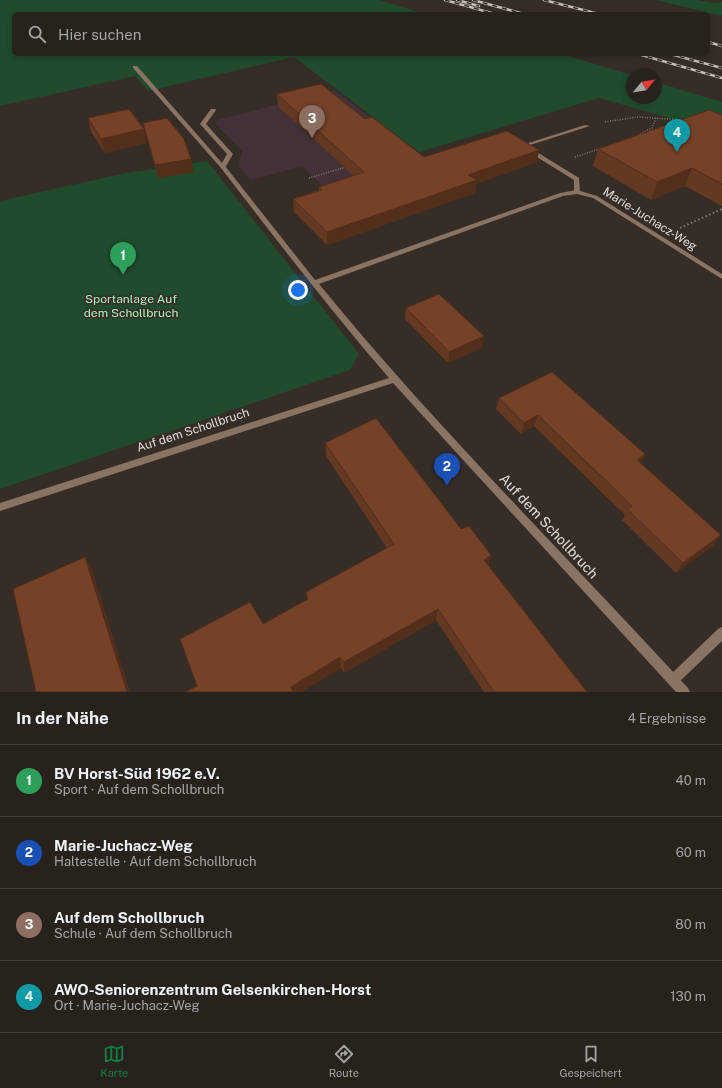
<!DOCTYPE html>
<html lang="de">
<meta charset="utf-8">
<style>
:root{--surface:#28221d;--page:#302a26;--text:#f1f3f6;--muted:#a5a4a4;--line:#443f3b;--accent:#0b8043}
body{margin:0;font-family:"Public Sans",sans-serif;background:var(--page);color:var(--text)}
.compass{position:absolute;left:626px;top:68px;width:36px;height:36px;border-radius:50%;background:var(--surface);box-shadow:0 2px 6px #0003;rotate:60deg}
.you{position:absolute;left:298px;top:290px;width:14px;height:14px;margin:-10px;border:3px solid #fff;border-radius:50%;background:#1a73e8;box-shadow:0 0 0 6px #1a73e833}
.badge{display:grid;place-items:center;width:26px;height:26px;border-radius:50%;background:var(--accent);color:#fff;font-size:13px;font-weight:700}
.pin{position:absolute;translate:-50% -33px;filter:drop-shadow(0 1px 2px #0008)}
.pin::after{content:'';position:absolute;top:21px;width:14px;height:12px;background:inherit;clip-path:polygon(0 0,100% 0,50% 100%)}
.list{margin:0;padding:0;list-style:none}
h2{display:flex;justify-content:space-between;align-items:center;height:52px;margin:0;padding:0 16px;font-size:17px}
h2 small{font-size:13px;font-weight:400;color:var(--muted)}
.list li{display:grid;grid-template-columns:26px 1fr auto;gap:12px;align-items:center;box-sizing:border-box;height:72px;padding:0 16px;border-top:1px solid var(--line)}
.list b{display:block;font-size:15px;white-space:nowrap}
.list p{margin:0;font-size:13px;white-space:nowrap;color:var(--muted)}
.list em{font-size:13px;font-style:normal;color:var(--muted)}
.icon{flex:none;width:22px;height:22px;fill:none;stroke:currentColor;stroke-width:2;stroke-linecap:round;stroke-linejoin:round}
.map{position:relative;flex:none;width:722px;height:692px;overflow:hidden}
.search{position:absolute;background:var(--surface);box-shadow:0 2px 6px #0003;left:12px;right:12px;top:12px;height:44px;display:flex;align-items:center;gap:10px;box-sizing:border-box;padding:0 14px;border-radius:6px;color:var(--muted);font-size:15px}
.sheet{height:340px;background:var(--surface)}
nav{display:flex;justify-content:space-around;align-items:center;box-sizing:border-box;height:56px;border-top:1px solid var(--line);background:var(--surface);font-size:11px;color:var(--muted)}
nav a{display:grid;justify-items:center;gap:2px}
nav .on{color:var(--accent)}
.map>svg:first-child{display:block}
.education{fill:#433139}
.green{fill:#204b2d}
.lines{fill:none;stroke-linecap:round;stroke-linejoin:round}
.path-far1{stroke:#807873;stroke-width:1.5;stroke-dasharray:1 1.5;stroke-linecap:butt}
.path{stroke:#807873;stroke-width:2;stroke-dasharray:1.5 2.5;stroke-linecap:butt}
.lane{fill:#897363;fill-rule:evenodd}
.street{fill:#897363;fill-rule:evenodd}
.rail-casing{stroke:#c5beba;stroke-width:2.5}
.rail{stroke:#362d27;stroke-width:1.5;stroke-dasharray:5;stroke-linecap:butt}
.wall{fill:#653822}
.shaded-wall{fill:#522e1b}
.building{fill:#754127;stroke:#522e1b}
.labels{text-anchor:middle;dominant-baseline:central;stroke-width:3;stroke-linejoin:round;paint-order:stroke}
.street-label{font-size:12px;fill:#e0dad6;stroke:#362d27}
.park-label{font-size:12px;fill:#a8f8bc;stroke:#362d27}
.near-street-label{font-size:14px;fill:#e0dad6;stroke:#362d27}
</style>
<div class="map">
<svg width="722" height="692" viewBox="0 0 722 692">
<rect width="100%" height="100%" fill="#362d27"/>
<!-- education -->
<path class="education" d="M335 90 420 157 324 187 302 166 251 180 238 166 242 151 216 124 217 120Z"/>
<!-- green -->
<path class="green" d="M0 0H379L426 14H14V54H561L632 75V98H656V82L722 102V133L599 98 419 152 294 57 148 91 135 76 0 106Z
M656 0H698L713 3 722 2V16Z
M207 161 359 354 350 370 0 489V201L126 173Z"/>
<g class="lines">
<!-- path-far1 -->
<path class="path-far1" d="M605 122 637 117 683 120
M636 136 652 128 656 118
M575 157 599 149
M309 178 346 167"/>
<!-- path -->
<path class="path" d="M680 228 722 209"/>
<!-- lane -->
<path class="lane" d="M133 66H137L222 163 227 154 200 124 211 109H215L216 110 206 124 233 154 225 168H221L133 68Z
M585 125 590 126 527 146 579 178 580 192 577 194 574 192V180L519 146Z
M722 627V641L677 684 673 686 669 684 667 680 669 676 718 629Z"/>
<!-- street -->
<path class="street" d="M223 165 225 166 315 280 560 193 577 190 597 196 722 274V279L593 198 577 194 563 196 319 284C434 425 565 554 688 688L690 692H676L464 461 393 383 0 511V503L389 378C330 310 276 239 221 168V166Z"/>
<!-- rail casing -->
<g class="rail-casing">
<path id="rail" d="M445 0 495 14
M457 0 479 6
M473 0 524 14
M544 0 599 14
M708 42 722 46
M638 54 722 78
M670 54 722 68"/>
</g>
<!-- rail -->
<use href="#rail" class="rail"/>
</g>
<!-- wall -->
<path class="wall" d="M277 94 365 119 424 157 539 150 537 162 476 184 475 193 327 245 294 212 293 199 319 190V187L354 176 278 106Z
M722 115V206L685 186 651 200 593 166 598 149Z
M88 118 147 143 105 153 91 132Z
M143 123 194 172 158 178Z
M406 308 483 347 448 363 405 319Z
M499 398 645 454 641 463 714 545 676 573 622 520 625 515 534 426 521 434 496 409Z
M325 443 461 529 491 555 488 565 587 692H484L436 620 344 673 341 668 263 624 307 600 306 592 387 548 326 456Z"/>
<!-- shaded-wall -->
<path class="shaded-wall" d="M144 129 147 143 105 153 101 139Z
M539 150 537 162 476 184 475 193 327 245V232L468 175Z
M191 159 194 172 158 178 155 165Z
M692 168 685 186 651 200 657 182Z
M484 336 483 347 448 363 449 352Z
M538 415 534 426 521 434 524 423Z
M645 454 640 465 637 460Z
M721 535 714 545 676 573 683 563Z
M491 555 488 567 484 560Z
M85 557 92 569 130 692H127Z
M438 609 436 620 344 673V662Z
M340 657 341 668 302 692H292L291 687Z"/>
<!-- building -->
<path class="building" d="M321 84 365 119 372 117 424 157 507 131 539 150 468 175 477 180 327 232 293 199 322 190 319 187 364 172 277 94Z
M129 109 144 129 101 139 88 118Z
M709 110 722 115V184L692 168 657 182 598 149Z
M167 118 184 139 191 159 155 165 143 123Z
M439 294 484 336 449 352 406 308Z
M552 372 645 454 637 460 721 535 683 563 627 509 632 506 538 415 524 423 499 398Z
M376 418 461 529 469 526 491 555 484 560 587 692H494L438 609 344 662 340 657 291 687 293 692H185L197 686 180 639 250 602 263 624 308 599 306 592 394 544 325 443Z
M85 557 127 692H36L13 589Z"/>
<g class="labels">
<!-- street labels -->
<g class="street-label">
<text transform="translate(650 219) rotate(32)">Marie-Juchacz-Weg</text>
<text transform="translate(193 430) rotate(-18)">Auf dem Schollbruch</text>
</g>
<!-- park labels -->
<g class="park-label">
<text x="131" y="299">Sportanlage Auf<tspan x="131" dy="14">dem Schollbruch</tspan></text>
</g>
<!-- near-street labels -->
<g class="near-street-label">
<text transform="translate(549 526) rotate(47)">Auf dem Schollbruch</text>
</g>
</g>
</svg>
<svg class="compass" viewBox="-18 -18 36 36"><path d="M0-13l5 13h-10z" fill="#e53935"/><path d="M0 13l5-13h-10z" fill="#a5a4a4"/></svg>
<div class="you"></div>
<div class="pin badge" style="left:123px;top:275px;background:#2e9e5b">1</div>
<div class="pin badge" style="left:447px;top:486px;background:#1a4fb4">2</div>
<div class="pin badge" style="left:312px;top:138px;background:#8d6e63">3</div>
<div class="pin badge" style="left:677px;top:152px;background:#0f9aa8">4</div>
<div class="search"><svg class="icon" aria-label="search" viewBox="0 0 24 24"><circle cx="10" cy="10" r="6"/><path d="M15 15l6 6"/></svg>Hier suchen</div>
</div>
<section class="sheet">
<h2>In der Nähe<small>4 Ergebnisse</small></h2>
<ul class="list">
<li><span class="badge" style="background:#2e9e5b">1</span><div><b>BV Horst-Süd 1962 e.V.</b><p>Sport · Auf dem Schollbruch</p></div><em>40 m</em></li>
<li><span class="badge" style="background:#1a4fb4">2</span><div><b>Marie-Juchacz-Weg</b><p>Haltestelle · Auf dem Schollbruch</p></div><em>60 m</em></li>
<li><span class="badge" style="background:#8d6e63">3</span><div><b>Auf dem Schollbruch</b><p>Schule · Auf dem Schollbruch</p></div><em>80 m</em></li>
<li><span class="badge" style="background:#0f9aa8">4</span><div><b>AWO-Seniorenzentrum Gelsenkirchen-Horst</b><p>Ort · Marie-Juchacz-Weg</p></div><em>130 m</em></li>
</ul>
</section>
<nav>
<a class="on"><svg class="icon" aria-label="map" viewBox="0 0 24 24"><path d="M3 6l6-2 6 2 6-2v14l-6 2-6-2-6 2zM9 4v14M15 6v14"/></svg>Karte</a>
<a><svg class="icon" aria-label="directions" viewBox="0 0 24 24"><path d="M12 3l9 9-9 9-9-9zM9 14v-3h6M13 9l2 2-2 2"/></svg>Route</a>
<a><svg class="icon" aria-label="saved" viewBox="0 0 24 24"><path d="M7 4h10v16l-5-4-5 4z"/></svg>Gespeichert</a>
</nav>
